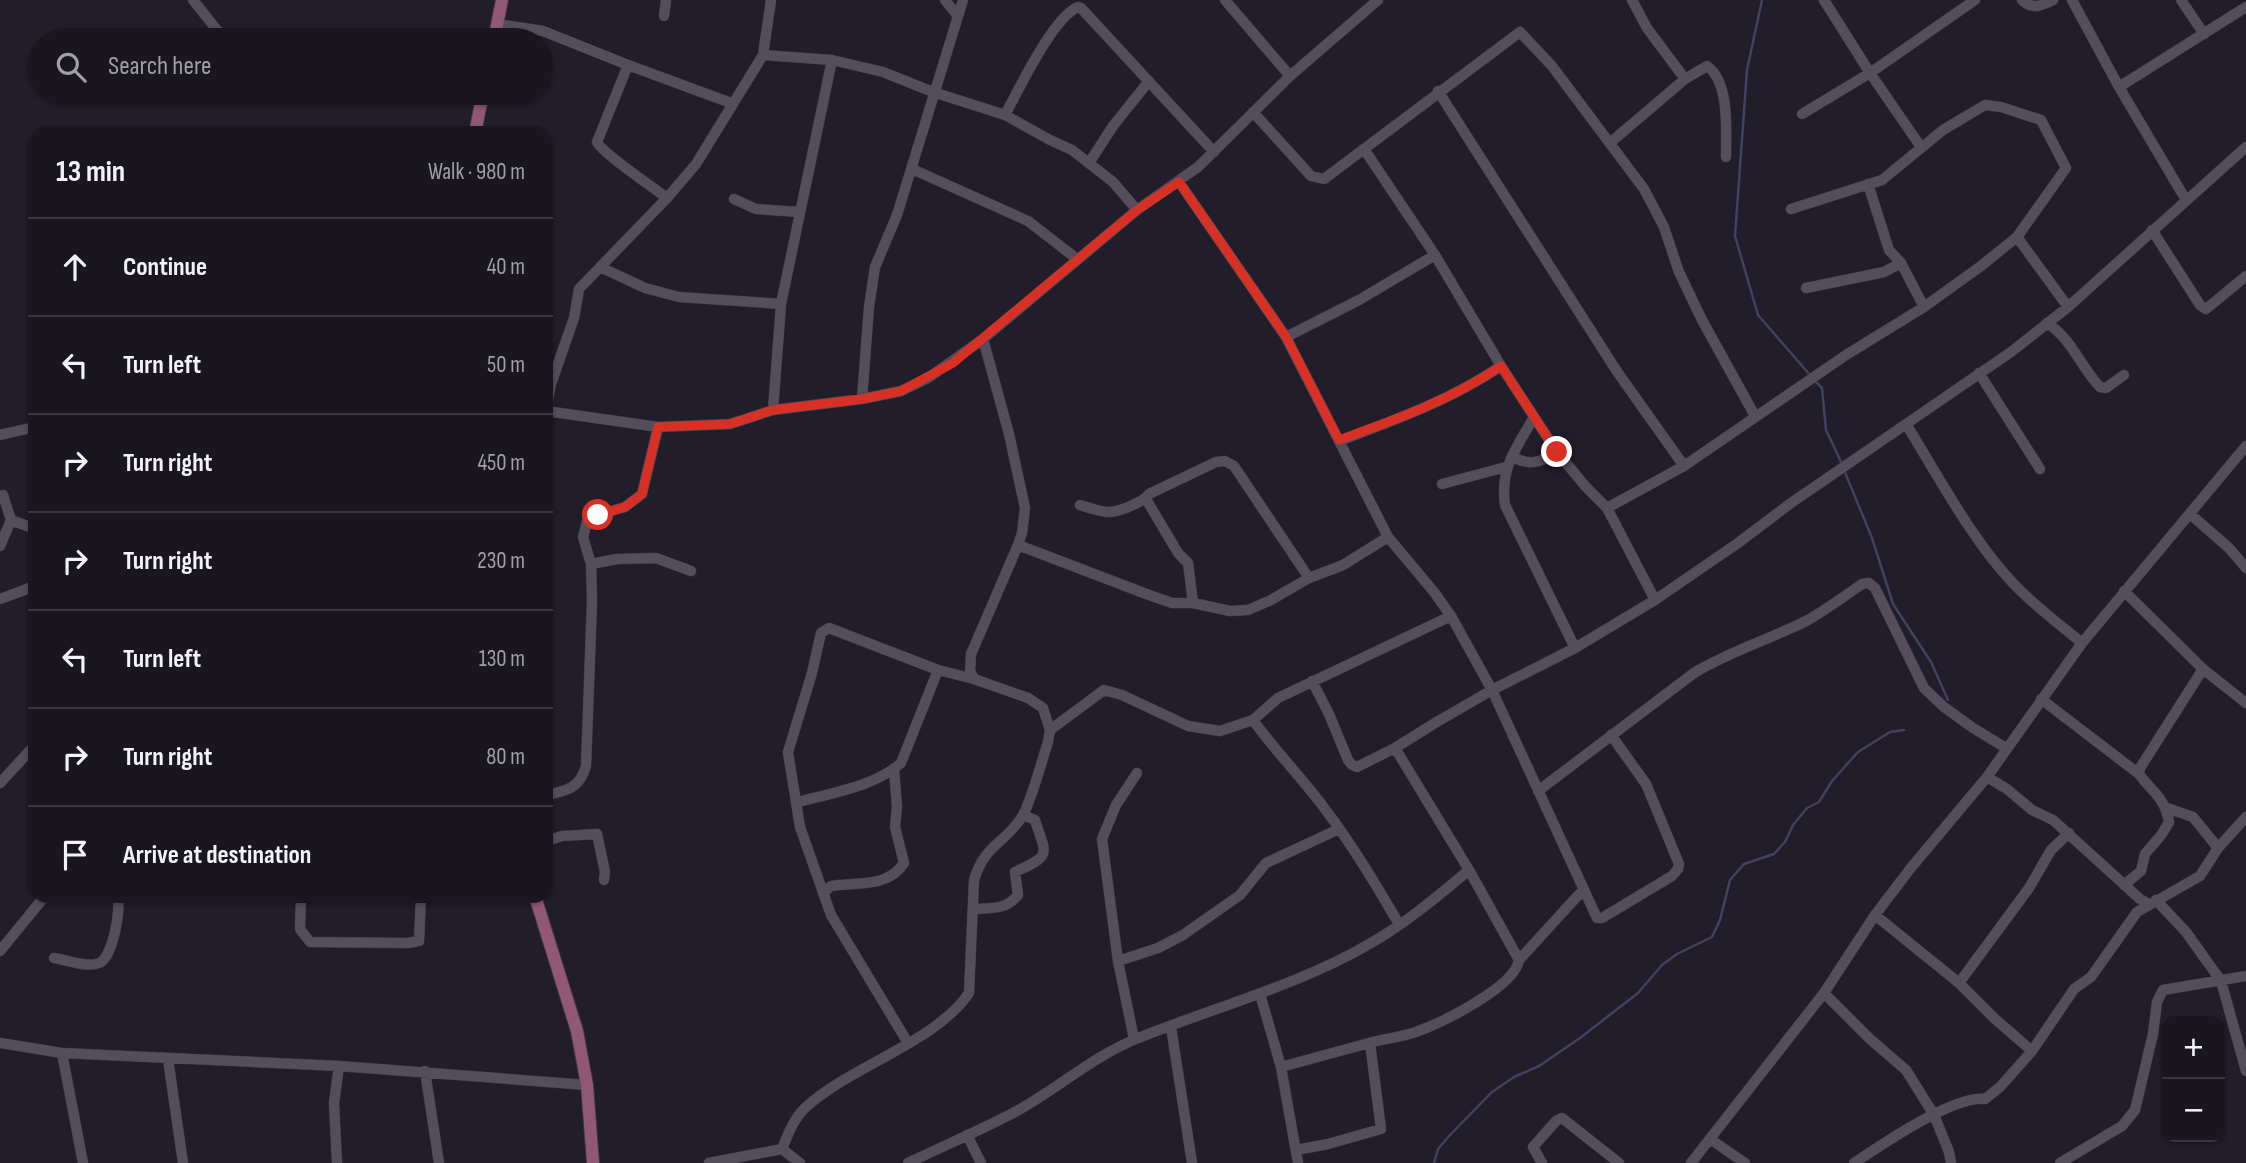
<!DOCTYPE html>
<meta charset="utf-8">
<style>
:root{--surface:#19161f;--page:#26232c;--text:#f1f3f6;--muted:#9f9fa4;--line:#37353d}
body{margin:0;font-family:"Sofia Sans Condensed",sans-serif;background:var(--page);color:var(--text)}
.controls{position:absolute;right:21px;bottom:21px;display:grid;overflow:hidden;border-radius:14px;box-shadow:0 2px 5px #0004}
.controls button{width:63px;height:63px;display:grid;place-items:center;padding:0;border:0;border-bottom:2px solid var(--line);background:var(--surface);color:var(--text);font:35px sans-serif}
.stop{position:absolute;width:21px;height:21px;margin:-16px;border:5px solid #d93025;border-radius:50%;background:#fff}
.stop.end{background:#d93025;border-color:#fff;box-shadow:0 2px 7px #0008}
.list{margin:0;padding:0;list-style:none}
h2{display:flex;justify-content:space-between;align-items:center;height:91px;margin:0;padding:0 28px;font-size:30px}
h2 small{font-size:23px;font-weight:400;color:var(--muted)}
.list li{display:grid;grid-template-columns:46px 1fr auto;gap:21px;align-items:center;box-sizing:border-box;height:98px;padding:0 28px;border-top:2px solid var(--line)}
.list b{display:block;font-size:26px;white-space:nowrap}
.list em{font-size:23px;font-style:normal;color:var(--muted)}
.icon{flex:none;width:38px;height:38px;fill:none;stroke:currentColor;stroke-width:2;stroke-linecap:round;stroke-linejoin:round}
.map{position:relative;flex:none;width:2246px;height:1163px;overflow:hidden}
.search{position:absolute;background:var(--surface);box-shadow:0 2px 5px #0004;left:28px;top:28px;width:525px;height:77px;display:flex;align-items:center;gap:18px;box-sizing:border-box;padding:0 24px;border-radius:38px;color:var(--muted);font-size:26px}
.panel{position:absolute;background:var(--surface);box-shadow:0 2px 5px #0004;left:28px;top:126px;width:525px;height:777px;border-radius:21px}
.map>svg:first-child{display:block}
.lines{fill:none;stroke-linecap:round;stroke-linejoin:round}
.stream{stroke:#404261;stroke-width:2.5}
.minor-casing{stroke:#3c3843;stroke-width:11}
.major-casing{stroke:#3c3843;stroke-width:14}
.minor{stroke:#534d5c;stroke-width:10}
.major{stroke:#905875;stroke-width:12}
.route{stroke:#d93025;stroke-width:9}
</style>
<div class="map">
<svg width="2246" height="1163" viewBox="0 0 2246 1163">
<rect width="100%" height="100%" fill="#211d29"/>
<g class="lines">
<!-- stream -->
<path class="stream" d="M1762 0 1747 70 1735 236 1758 315 1810 375
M1814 380 1822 388 1826 430 1842 464
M1844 470 1872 538 1893 604 1931 662 1948 700
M1434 1163 1438 1149 1449 1136 1492 1092 1514 1077 1539 1066 1580 1038 1638 993 1662 965 1677 954 1712 937 1720 920 1730 880 1744 864 1774 854 1785 842 1793 825 1807 808 1819 802 1832 781 1858 752 1890 732 1904 730"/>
<!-- minor casing -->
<g class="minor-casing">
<path id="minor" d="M193 0 217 30 230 40
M945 0 957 15
M1225 0 1290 76
M1632 0 1647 28 1685 79
M1824 0 1870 73 1921 147
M2022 0C2032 10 2041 6 2053 0
M2072 0 2119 87 2186 200
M2181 0 2204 34
M664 16 666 0
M497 24 543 31 628 65 731 103
M763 55 832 60 883 72 933 92 1005 115 1050 140 1072 150 1113 182 1137 210
M628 65 597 142C601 152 654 188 667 198
M2119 87 2246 7
M1438 91 1616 370 1684 466
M1253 112 1311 176 1324 179 1520 32 1552 66 1644 189 1664 227 1679 272 1702 320 1755 416
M1802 114 1870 73 1975 0
M1005 115C1018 91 1053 17 1078 7L1081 8 1214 152
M1611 142 1685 79 1707 66C1730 82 1726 131 1726 157
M1364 149 1435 255 1501 366 1557 452 1586 487 1607 508 1655 600
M1089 163 1113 126 1149 81
M912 169 1028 221 1077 259
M1179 182 1286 337 1388 537 1434 592 1451 616 1492 690 1597 918H1602L1672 876 1678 869 1679 864 1646 784 1611 735
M1868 184 1889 250 1901 263 1924 307
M734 199 756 209 800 212
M2152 230 2200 305 2206 309 2246 276
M2017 237 2068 307
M600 267 645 288 679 297 781 304
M1806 288 1884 272 1901 263
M2047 323C2072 339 2080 366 2100 387L2106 388 2124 375
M1286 337 1359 300 1435 255
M1979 373 2040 469
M862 399 869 307 875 267 897 215 963 0
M773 410 781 304 832 60
M546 411 658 427 730 424 773 410 862 399 901 391 928 378 983 339 1137 210 1198 167 1290 76 1378 0
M546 411 551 384 574 318 579 289 667 198 696 164 763 55 771 0
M1534 417C1516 449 1500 467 1505 505L1575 648
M1906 424C1937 474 1972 540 2012 582 2033 605 2058 623 2082 643
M0 435 35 427
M1339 441C1395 420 1451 400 1501 366
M1512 456C1529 467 1541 462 1557 452
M1442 484 1506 467
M1146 499 1178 553 1188 563 1193 603
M1080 505C1105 513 1110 516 1135 504 1141 501 1145 500 1149 494L1216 462 1225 461 1234 466 1309 578
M1607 508 1684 466 1846 355 1924 307 1981 266 2017 237 2066 168 2041 120 2001 107 1985 105 1943 130 1882 180 1791 209
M2190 514 2229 548 2246 568
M11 520 35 529
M1018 545 1149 595 1172 603H1193L1230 611 1248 610 1271 600 1309 578 1343 565 1388 537
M0 546 11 520 3 495
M591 564 617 559 656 558 691 571
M2124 591 2203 669 2246 703
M0 599 35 586
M974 679 970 671 971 654 1018 545 1022 533 1025 508 1009 434 983 339
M1312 681 1329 714 1348 760 1352 765 1357 767 1395 748 1435 723 1492 690 1575 648 1655 600 1738 543 1791 503 2011 352 2068 307 2246 147
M2041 699 2139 774
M1253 720C1276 752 1303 779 1325 809 1353 846 1376 885 1399 924
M1050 730 1104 690 1122 695 1188 726 1220 731 1253 720 1278 698 1451 616
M1395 748 1469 870 1519 960
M1987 777 2007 789 2032 810 2053 820 2140 899 2149 904
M0 783 35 745
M1538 791 1694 673C1730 651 1771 639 1808 620 1827 609 1845 596 1862 584L1869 583 1875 588 1924 688 1944 707 1973 728 2006 748
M546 795C567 791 580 788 586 766L592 601 591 564 583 537 587 522 598 515 625 507 642 494 658 427
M798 802C831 793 874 787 901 763L938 670
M2167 808 2193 817 2218 848
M546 841 562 836 597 834 605 872 604 880
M2124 885 2141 871 2145 854 2162 834 2169 822C2164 796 2153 793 2139 774L2140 768 2203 669
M823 893 831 886C857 882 888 888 904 863L895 827 897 807 894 769
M301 896 300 929 310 942 408 943 419 941 421 896
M2156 900 2186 932 2221 981 2246 1071
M973 909C991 908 1006 910 1018 895L1015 872C1053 855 1046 855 1035 820L1023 815
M1875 915 1959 983 1994 1018 2032 1051
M0 951 45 896
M54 958C67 960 87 968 99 963 112 959 122 909 117 896
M1118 961 1158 948 1183 935 1240 895 1266 863 1339 829
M1959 983 2029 888 2051 850 2069 833
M1824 993 1870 1039 1906 1070 1934 1115 1949 1152 1951 1163
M1260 994 1281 1067 1298 1163
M1171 1027 1192 1163
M1134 1039 1118 961 1102 839 1116 805 1137 773
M0 1043 62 1053 339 1066 587 1085
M62 1053 83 1163
M168 1059 183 1163
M1281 1067C1310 1059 1340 1051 1369 1043 1384 1039 1401 1037 1416 1032 1441 1023 1515 987 1519 960L1583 890
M425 1071 439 1163
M967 1135 981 1163
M1710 1139 1745 1163
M782 1149C788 1134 794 1118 806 1107 851 1066 936 1042 969 993L974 880C985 843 1007 843 1023 815 1033 796 1041 763 1048 742L1050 730 1043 708 1028 698 974 679 938 670 829 628 821 633 812 673 788 752 800 827 831 915 908 1043
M1296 1150 1328 1144 1381 1129 1370 1043
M337 1163 334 1103 339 1066
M709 1163 782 1149 800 1163
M908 1163C943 1146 979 1131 1013 1113 1055 1091 1090 1058 1136 1039 1214 1007 1298 986 1371 943 1406 923 1438 896 1469 870
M1542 1163 1533 1147 1556 1121 1562 1118 1619 1163
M1691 1163 1824 993 1875 915 1910 869 1987 777 2082 643 2246 446
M1854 1163C1883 1144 1952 1096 1985 1099L2000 1087 2032 1051 2074 989 2091 977 2137 912 2200 876 2218 848 2246 817
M2060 1163 2122 1126 2135 1110 2153 1034 2157 1002 2163 990 2246 976"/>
</g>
<!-- major casing -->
<g class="major-casing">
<path id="major" d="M494 40 502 0
M475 133 483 93
M535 896 577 1031 587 1085 593 1163"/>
</g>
<!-- minor -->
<use href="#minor" class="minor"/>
<!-- major -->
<use href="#major" class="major"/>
</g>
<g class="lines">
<!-- route -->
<path class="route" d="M598 515 625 507 642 494 658 427 730 424 773 410 862 399 901 391 953 363 1137 210 1179 182 1286 337 1339 440C1395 420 1451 400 1501 366L1557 452"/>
</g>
</svg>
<div class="controls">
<button>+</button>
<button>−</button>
</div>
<div class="stop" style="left:598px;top:515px"></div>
<div class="stop end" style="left:1557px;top:452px"></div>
<div class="search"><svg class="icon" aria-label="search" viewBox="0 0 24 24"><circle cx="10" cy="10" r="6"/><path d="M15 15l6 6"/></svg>Search here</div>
<section class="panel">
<h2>13 min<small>Walk · 980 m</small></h2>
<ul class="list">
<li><svg class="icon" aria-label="ahead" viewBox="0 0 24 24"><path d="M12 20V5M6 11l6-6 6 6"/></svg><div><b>Continue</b></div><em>40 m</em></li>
<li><svg class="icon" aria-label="left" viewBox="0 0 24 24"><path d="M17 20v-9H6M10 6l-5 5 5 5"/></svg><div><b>Turn left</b></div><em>50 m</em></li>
<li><svg class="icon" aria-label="right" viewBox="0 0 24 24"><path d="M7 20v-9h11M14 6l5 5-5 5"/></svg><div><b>Turn right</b></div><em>450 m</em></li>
<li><svg class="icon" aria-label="right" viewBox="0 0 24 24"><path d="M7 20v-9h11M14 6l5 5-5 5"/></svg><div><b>Turn right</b></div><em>230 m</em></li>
<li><svg class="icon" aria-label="left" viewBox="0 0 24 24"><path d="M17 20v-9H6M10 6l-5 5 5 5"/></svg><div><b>Turn left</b></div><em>130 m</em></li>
<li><svg class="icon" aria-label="right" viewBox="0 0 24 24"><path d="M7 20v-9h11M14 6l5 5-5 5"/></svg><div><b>Turn right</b></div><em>80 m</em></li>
<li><svg class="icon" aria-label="arrive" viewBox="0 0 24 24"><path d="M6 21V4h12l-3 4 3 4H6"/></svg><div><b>Arrive at destination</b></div></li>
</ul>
</section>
</div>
